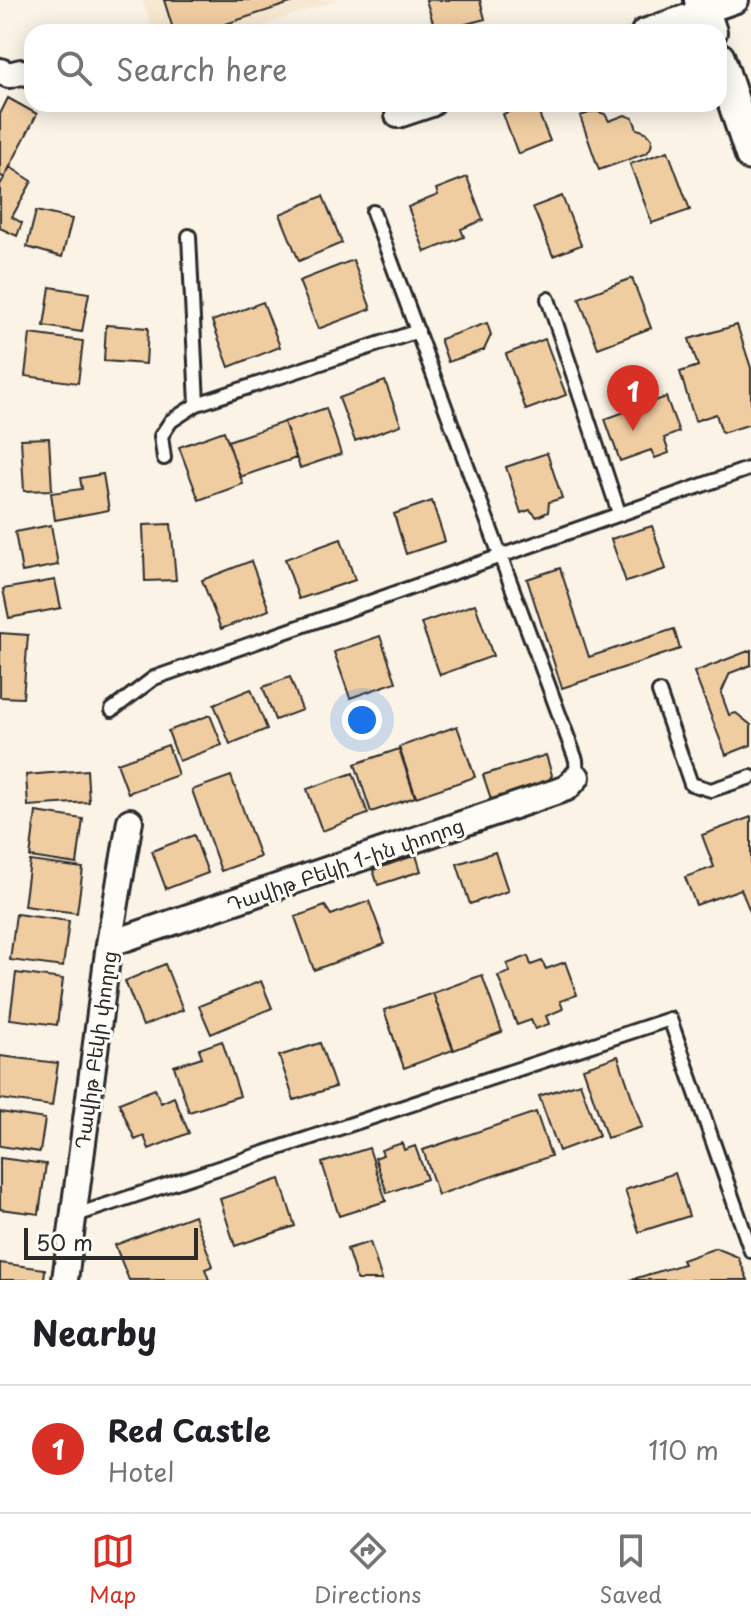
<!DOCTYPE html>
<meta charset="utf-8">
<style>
:root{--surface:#fff;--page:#f2f2f2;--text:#202124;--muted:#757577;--line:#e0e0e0;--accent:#d93025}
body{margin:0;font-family:"Playpen Sans","Noto Sans Armenian",sans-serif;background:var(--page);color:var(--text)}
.scale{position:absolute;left:24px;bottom:20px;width:174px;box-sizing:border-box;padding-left:8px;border:4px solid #2b2b2b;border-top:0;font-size:22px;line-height:28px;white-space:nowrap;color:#2b2b2b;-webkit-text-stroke:6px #fdfcf7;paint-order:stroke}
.you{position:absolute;left:362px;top:720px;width:28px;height:28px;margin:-20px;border:6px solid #fff;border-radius:50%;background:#1a73e8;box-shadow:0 0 0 12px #1a73e833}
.badge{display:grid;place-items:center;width:52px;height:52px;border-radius:50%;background:var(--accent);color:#fff;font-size:26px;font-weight:700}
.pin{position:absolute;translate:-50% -66px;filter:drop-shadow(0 2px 4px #0008)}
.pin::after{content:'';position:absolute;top:42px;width:28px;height:24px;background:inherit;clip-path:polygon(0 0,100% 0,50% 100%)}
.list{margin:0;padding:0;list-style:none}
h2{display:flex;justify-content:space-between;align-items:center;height:104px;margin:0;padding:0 32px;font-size:34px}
h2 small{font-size:26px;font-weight:400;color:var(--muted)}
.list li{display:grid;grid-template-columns:52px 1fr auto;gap:24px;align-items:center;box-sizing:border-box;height:128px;padding:0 32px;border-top:2px solid var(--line)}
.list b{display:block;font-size:30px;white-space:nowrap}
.list p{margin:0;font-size:26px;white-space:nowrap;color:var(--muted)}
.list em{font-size:26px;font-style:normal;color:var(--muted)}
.icon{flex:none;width:44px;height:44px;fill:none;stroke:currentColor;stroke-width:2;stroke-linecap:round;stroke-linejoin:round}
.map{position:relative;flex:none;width:751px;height:1280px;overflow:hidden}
.search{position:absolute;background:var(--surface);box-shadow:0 4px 20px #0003;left:24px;right:24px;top:24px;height:88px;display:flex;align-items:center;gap:20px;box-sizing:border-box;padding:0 28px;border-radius:24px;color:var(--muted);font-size:30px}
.sheet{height:232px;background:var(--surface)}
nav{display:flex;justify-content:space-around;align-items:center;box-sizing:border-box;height:112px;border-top:2px solid var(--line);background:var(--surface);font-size:22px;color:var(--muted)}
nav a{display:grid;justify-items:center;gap:4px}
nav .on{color:var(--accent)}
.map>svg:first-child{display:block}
.built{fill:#f7e8d1}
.building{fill:#f0cda1;stroke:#2b2b2b;stroke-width:2}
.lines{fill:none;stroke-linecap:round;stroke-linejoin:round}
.service-casing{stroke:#2b2b2b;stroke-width:18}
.minor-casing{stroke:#2b2b2b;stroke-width:30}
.tertiary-casing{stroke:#2b2b2b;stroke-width:36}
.service{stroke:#fdfcf7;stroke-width:12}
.minor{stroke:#fdfcf7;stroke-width:24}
.tertiary{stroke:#fdfcf7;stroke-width:30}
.labels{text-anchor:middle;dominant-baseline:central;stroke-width:6;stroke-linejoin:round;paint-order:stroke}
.street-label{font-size:20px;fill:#2b2b2b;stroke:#fdfcf7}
</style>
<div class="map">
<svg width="751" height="1280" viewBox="0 0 751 1280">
<rect width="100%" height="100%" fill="#faf3e6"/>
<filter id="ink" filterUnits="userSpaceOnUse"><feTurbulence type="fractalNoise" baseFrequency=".0125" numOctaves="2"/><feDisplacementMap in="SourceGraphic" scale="16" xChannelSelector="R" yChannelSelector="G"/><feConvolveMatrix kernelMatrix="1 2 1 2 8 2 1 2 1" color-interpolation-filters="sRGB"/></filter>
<g filter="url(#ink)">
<!-- built -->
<path class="built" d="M142 0H336L244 32H154Z"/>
<!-- building -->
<path class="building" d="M164 0H300L201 32H174Z
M426 0H480L485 19 436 32Z
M8 98 37 114 4 178 0 175V114Z
M529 104H535L550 141 518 154 503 114Z
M595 111 605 114 609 121 625 115 633 118 637 129 646 132 652 139 651 147 647 153 599 170 580 116Z
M668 151 690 210 652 223 630 164Z
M10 167 32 181 12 217 22 223 17 236 0 228V185Z
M467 177 483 220 461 229 464 237 425 252 408 207 438 195 436 189Z
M323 196 342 243 299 261 280 214Z
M562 196 581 245 553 256 533 207Z
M36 211 72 219 62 257 27 247Z
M353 260 371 309 318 329 299 281Z
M632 278 651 328 598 348 579 298Z
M50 287 89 293 82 332 44 326Z
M263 302 280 347 229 367 212 321Z
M487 323 491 335 484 350 448 362 440 339Z
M106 325 148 328 146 364 104 361Z
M737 325 751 368V424L722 433 716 414 695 421 680 372 698 366 689 339Z
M30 334 83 341 78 383 25 376Z
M545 339 566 395 526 410 506 354Z
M385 381 401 425 355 441 339 398Z
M666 397 679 432 664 438 669 453 655 458 651 450 620 461 605 419Z
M326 408 341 454 300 468 284 422Z
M284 422 296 458 240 477 228 441Z
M224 431 243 484 199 500 179 447Z
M49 438 52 490 24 491 21 439Z
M547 453 562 498 549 502 548 512 537 517 530 510 521 513 506 467Z
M103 474 109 510 55 520 51 493 82 489 80 478Z
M432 501 445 541 406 554 394 514Z
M171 524 176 580 145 581 143 525Z
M51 525 58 565 22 572 15 532Z
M652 526 666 569 626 582 611 539Z
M341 539 355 580 299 599 285 559Z
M251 561 269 610 221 629 202 580Z
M560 568 589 657 674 629 680 649 562 688 527 579Z
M55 580 61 608 9 618 3 589Z
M475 604 493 656 440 675 421 623Z
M0 633 28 635 23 698 0 697Z
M380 636 396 682 350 698 334 652Z
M751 650V665L730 673 721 693 729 715 736 713 751 725V745L726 755 694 672Z
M290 677 302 710 275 720 263 687Z
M251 689 267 729 230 744 214 704Z
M210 715 222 745 179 761 168 731Z
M457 726 475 777 416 797 399 747Z
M168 745 178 775 128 793 117 763Z
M399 749 415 797 371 812 355 764Z
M546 755 552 775 546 785 492 802 483 775Z
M87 770 89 802 28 806 26 775Z
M353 773 368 814 322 831 307 789Z
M231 776 260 857 221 871 192 790Z
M36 812 83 819 77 864 30 857Z
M751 817V914L741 889 696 905 685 877 714 867 702 835Z
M194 835 208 873 166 889 152 851Z
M495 852 508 891 470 904 457 864Z
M416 855 421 871 378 885 373 870Z
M30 861 83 868 77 913 24 906Z
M369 901 385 944 314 970 295 917 325 906 331 915Z
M16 914 69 921 63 967 10 960Z
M528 956 531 965 542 961 546 969 565 962 577 995 560 1001 563 1009 546 1016 549 1024 535 1029 531 1020 517 1025 498 976 510 972 507 964Z
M165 964 183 1010 143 1026 125 981Z
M16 973 63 979 57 1025 10 1019Z
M482 975 502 1032 454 1050 433 993Z
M261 981 272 1008 211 1034 199 1006Z
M433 993 453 1050 404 1068 384 1010Z
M222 1041 240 1096 189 1112 174 1066 202 1057 199 1049Z
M320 1043 335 1087 294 1100 279 1056Z
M0 1056 58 1063 52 1106 0 1099Z
M618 1056 642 1127 607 1138 583 1068Z
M580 1083 599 1136 559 1151 539 1096Z
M155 1089 161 1103 174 1097 189 1133 149 1149 144 1136 135 1140 119 1103Z
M0 1112 45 1119 40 1152 0 1146Z
M536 1112 551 1156 438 1195 423 1150Z
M402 1143 404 1150 415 1146 427 1179 387 1193 375 1158 383 1155 381 1150Z
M369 1148 386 1201 339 1216 322 1163Z
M0 1158 46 1164 39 1214 0 1209Z
M675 1173 689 1216 639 1232 625 1190Z
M280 1179 295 1226 235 1246 220 1199Z
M194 1215 213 1266 205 1269 209 1280H129L115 1245Z
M370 1242 382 1280H357L347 1249Z
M716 1248 738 1257 748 1280H630L684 1264 682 1260Z
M0 1263 45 1269 44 1280H0Z"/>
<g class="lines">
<!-- service casing -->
<g class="service-casing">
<path id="service" d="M373 212 576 760 577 777
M189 236 197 404
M548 299 619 513
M164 458 161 436 171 421 197 404 418 331
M659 692 691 784 711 790 751 777
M112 710 154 678 751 468
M73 1216 670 1019 751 1251"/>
</g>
<!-- minor casing -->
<g class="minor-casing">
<path id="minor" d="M644 32 736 0
M0 71 9 75 21 72 32 74
M398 115 431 104
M109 944 567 788 577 777
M65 1280 109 944 130 821"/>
</g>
<!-- tertiary casing -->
<g class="tertiary-casing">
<path id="tertiary" d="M700 0 711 32
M719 58 751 155"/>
</g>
<!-- service -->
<use href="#service" class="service"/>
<!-- minor -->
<use href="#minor" class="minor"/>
<!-- tertiary -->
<use href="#tertiary" class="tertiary"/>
</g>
</g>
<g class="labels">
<!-- street labels -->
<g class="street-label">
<text transform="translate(345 864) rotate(-19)">Դավիթ Բեկի 1-ին փողոց</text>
<text transform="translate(95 1050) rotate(-82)">Դավիթ Բեկի փողոց</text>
</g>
</g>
</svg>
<div class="scale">50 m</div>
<div class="you"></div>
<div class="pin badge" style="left:633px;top:431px">1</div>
<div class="search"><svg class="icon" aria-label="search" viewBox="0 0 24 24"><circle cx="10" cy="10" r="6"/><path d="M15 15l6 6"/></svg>Search here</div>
</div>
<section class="sheet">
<h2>Nearby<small></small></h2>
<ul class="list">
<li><span class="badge">1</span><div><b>Red Castle</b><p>Hotel</p></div><em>110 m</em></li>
</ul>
</section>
<nav>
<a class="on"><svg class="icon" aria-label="map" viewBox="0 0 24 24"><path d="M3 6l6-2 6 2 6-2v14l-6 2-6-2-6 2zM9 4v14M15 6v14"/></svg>Map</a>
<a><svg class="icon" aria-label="directions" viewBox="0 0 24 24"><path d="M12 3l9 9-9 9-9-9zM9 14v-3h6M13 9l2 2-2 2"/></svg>Directions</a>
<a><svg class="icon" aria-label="saved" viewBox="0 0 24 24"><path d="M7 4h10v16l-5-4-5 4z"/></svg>Saved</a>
</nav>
